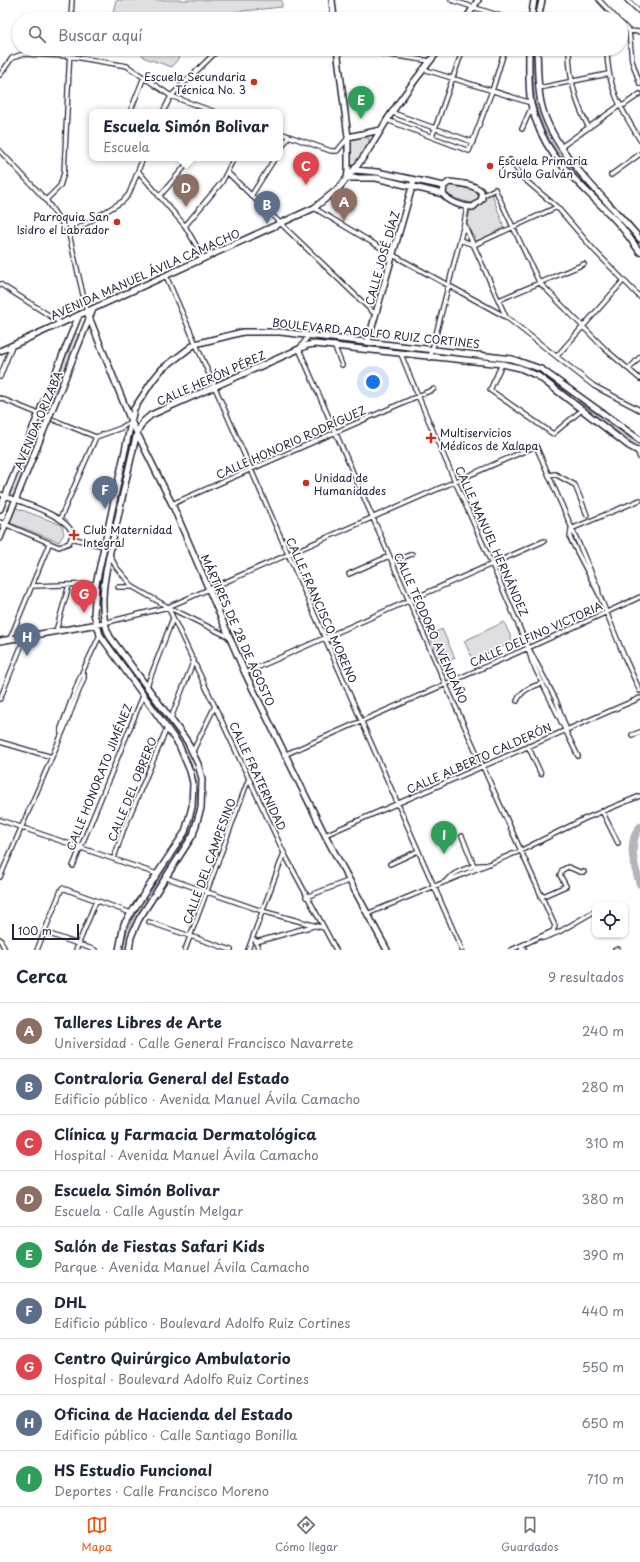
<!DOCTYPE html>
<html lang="es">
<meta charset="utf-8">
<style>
:root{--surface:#fff;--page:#f2f2f3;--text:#1f2937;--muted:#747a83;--line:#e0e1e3;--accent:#ea580c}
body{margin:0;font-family:"Playpen Sans",sans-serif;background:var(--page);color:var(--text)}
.controls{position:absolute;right:12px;bottom:12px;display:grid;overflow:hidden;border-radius:8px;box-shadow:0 1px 3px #0004}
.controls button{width:36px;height:36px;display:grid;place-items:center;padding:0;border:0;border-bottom:1px solid var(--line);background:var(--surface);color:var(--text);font:20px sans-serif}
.scale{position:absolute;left:12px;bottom:10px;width:67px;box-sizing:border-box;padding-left:4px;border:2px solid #22223b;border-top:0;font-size:11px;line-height:14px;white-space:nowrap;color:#22223b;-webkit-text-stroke:3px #fff;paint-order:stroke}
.you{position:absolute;left:373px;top:382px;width:14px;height:14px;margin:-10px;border:3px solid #fff;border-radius:50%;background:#1a73e8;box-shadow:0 0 0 6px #1a73e833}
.badge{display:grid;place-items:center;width:26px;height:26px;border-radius:50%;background:var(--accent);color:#fff;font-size:13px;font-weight:700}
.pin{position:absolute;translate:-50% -33px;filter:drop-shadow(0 1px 2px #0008)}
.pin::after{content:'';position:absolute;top:21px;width:14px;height:12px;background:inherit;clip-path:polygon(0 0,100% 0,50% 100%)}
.popup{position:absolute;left:89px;top:109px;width:194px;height:52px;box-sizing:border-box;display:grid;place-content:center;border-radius:8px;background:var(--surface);filter:drop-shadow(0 1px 3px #0005);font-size:13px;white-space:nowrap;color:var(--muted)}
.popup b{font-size:15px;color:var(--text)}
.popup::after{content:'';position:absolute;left:50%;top:100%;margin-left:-8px;border:8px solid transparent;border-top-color:var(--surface)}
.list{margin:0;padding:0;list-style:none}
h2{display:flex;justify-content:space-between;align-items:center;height:52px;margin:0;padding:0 16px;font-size:17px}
h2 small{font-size:13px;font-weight:400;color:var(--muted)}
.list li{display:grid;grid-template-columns:26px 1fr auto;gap:12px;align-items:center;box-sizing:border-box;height:56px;padding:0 16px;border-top:1px solid var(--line)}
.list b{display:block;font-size:15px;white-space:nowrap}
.list p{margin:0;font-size:13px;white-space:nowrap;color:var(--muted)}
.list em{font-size:13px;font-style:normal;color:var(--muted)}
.icon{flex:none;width:22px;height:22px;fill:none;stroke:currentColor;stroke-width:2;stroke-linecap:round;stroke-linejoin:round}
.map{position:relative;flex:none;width:640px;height:950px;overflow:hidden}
.search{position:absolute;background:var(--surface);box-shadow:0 1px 3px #0004;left:12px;right:12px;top:12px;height:44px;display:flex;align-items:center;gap:10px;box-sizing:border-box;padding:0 14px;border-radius:22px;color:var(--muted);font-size:15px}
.sheet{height:556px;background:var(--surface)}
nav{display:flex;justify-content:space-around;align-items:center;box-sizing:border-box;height:56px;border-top:1px solid var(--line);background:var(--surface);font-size:11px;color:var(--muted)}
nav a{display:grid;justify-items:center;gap:2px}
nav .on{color:var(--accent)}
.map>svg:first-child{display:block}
.green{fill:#dfdfe2;stroke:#80808e}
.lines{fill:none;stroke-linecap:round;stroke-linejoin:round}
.river{stroke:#b4b4bc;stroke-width:8}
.street-casing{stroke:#22223b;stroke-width:6}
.secondary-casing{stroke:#22223b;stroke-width:8}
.street{stroke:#fff;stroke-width:3.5}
.secondary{stroke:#fff;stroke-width:5}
.poi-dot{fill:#c8321e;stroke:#fff;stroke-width:1.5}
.labels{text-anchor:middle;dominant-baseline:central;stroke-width:3.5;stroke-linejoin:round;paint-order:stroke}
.poi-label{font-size:11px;fill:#22223b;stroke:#fff;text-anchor:start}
.street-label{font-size:11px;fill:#22223b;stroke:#fff}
</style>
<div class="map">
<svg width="640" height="950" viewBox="0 0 640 950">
<rect width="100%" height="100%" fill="#fff"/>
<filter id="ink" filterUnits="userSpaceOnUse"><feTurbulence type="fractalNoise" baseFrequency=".025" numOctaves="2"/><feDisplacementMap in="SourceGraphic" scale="8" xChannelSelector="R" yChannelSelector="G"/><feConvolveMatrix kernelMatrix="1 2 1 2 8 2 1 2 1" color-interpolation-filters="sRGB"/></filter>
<g filter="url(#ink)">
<!-- green -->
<path class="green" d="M116 0H282V7L234 12 220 19H111Z
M137 49H185L172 67 145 58Z
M531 49H533C533 67 532 87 536 104 546 150 583 182 615 215 624 224 632 235 640 246V250L562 162C534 120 531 99 531 49Z
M357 137 369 138C371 150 360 159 353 168L349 166V141Z
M451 185 479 191 480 199 474 204 447 196 445 191 448 187Z
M492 194 504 227 477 242 467 223 471 208 479 206 483 201V198Z
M75 333 81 336 48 415 43 413Z
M312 340 360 343 427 353 426 355 326 341 304 343Z
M435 354C466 357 512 356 539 371 550 378 560 387 571 395L570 397 537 373 526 368 435 356Z
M578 401 640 445V448L577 403Z
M41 417 47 419 15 498 8 496Z
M128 433 131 439 117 504 101 599V620L97 621 95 613 96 599 113 503Z
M14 507 62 525 64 534 59 542 8 522Z
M504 622 513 642 473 660 464 641Z
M102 628C136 696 231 760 186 843 173 869 153 892 137 916L132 925 126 950H123C124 933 132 918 141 905 172 853 214 821 186 755L110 651 100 629Z
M442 629 455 658 442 664 429 635Z"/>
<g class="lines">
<!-- river -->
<path class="river" d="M640 827C627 842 634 867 640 884"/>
<!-- street casing -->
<g class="street-casing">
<path id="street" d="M451 0 510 19
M599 0 617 19
M627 0 640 12
M71 19 72 0
M621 23 629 31 632 61 640 84
M629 31 640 32
M382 49 381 53 383 54 430 61
M569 49C569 76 575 102 588 126
M607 49C607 87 621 109 640 140
M423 69 531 103
M0 75 12 58 23 54 69 56 127 66 171 96 215 112
M539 88 608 74
M130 112 144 77
M163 112 171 96 219 49
M393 113 473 142
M387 120 469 151 492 91 505 49
M522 129 532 106
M280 133 331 151H337L348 138
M432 137 463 49
M561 147 619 106 624 105 640 94
M280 150 289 136
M0 151 46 200 69 234 87 312
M510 160 524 179 557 207 594 250 640 297
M138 171 185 226 204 259
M228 173 375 314
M611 175 640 154
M251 196 275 158
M482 196 495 189 539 282 605 349 640 379
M159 197 186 165 189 158
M46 200 60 186 64 173 70 49
M467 207 464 224 506 317
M314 208 393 255 506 317 594 386 640 410
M185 226 222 182 234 158
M69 234 123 201 129 194 143 158
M460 240 474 245 557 207
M166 276 462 950
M0 284 61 323
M499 300 584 264
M309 335 299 349 445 683 555 926 553 931 511 950
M334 345 342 365
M401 354C440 453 487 549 528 648L532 662 578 756
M557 356 624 280
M430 358 464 224
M502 364 490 390 553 434 583 409
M629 369 640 357
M0 377 12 346
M0 398 49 418
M54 420 96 437 121 428 131 421
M638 452 640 458
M549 475 555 474 575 485 587 515
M0 494C17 501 65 515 71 531 73 535 71 539 69 543L59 547 0 522
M172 504 434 389
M60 519 96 437
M571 529 640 500
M571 530 570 538 599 594 624 656 640 691
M71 538 103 546
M110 555 116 567 133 587 168 607 229 637
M392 562 412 554
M349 574 389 556
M32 586 96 584
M118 587H133
M168 607 284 853 336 950
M104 623 168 607 536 446 598 588 599 594
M56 631 69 585
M10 639 49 544
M529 649 556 700 566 728
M245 673 544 541
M147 686 173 618
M0 699 25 637
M517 701C522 689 532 687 543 683
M171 718 194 660
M61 733V728L80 677 100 635
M632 735 640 732
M0 742 52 757
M528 746 541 774
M193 751 215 706
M284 755 528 648 640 597
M602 811 618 843
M0 820 157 874
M325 835 640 698
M462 836 474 866
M114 858 123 831 167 728
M390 864 418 851
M73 866 143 696
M0 877 64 729 84 678V674
M167 878 262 911 324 928
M446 881C453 872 474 864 485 865
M306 897 348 881
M541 897 566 886 560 875 562 870 568 867 580 872H584
M367 914 520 851 584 819 640 796
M149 922 231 950
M44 932 95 950
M543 938 559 932 595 911
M0 939 5 950
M255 940 259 950
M256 942 313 926
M37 950 62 888 131 913
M76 950 96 901
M185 950 249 778
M248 950 284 853
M521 950 524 948
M615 950 618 949"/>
</g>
<!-- secondary casing -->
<g class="secondary-casing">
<path id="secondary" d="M332 0 334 19
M466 19 478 0
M531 19 534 0
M538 19 542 0
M529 49C529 67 528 87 531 104 544 161 582 183 618 223 626 232 633 243 640 252
M537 49C538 68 537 88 542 107 555 156 608 200 640 239
M348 137 381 130
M355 170 377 172 444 186
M347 178C363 160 375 140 387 120 403 95 421 72 440 49
M347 178H376L443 194
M449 182C459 183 473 184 481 191L482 199 473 207C463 207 449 202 443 194L444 186Z
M87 312 131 421 172 504 245 673 325 835 387 950
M368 341 414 180
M0 351 314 208 339 188 347 178 348 171V137L337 49
M0 509 79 315
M0 538 93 309
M0 641 104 623
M119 950 124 924 185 832 192 807 193 783 190 771 179 745 100 635 94 614 96 584 134 409 153 380 162 369 195 344 243 332H280L512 359 541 369 640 440
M129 950 131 937 139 919 193 835 201 808 202 779 198 764 187 741 110 637C93 605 111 550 118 517 124 489 130 461 137 433L143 422 151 415 308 345 315 344 502 364 520 368 538 376 629 446 640 452"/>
</g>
<!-- street -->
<use href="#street" class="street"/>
<!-- secondary -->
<use href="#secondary" class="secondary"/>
</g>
</g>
<!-- markers -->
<g class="poi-dot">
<circle cx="254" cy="82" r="4"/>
<circle cx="490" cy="166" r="4"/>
<circle cx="117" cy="222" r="4"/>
<path d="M429 432h4v4h4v4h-4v4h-4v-4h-4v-4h4z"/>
<circle cx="306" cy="483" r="4"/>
<path d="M72 529h4v4h4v4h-4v4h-4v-4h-4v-4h4z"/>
</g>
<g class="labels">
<!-- poi labels -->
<g class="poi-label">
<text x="246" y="76" text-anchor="end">Escuela Secundaria<tspan x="246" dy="13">Técnica No. 3</tspan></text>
<text x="498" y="160">Escuela Primaria<tspan x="498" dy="13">Úrsulo Galván</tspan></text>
<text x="109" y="216" text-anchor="end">Parroquia San<tspan x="109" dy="13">Isidro el Labrador</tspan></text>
<text x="440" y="432">Multiservicios<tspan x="440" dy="13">Médicos de Xalapa</tspan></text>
<text x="314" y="477">Unidad de<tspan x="314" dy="13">Humanidades</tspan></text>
<text x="83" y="529">Club Maternidad<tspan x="83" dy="13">Integral</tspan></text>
</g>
<!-- street labels -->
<g class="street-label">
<text transform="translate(382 258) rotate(-74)">CALLE JOSÉ DÍAZ</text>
<text transform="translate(145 274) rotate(-24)">AVENIDA MANUEL ÁVILA CAMACHO</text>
<text transform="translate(376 333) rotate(6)">BOULEVARD ADOLFO RUIZ CORTINES</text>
<text transform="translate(211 378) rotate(-24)">CALLE HERÓN PÉREZ</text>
<text transform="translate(38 420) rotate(-67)">AVENIDA ORIZABA</text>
<text transform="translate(291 442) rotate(-24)">CALLE HONORIO RODRÍGUEZ</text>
<text transform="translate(492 541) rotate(66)">CALLE MANUEL HERNÁNDEZ</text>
<text transform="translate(322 610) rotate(66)">CALLE FRANCISCO MORENO</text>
<text transform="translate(431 628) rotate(66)">CALLE TEODORO AVENDAÑO</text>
<text transform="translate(238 630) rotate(66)">MÁRTIRES DE 28 DE AGOSTO</text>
<text transform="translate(536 634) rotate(-24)">CALLE DELFINO VICTORIA</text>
<text transform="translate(479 758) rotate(-24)">CALLE ALBERTO CALDERÓN</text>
<text transform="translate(258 776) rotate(65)">CALLE FRATERNIDAD</text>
<text transform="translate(99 777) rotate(-68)">CALLE HONORATO JIMÉNEZ</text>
<text transform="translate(132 789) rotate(-68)">CALLE DEL OBRERO</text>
<text transform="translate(209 861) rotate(-70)">CALLE DEL CAMPESINO</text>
</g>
</g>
</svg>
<div class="controls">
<button><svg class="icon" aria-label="locate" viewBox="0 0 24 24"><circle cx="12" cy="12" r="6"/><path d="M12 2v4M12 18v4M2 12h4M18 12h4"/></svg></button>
</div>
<div class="scale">100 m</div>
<div class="you"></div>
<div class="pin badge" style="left:344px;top:221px;background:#8d6e63">A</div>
<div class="pin badge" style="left:267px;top:224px;background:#5c6f8a">B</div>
<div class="pin badge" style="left:306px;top:185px;background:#e0444e">C</div>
<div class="pin badge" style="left:186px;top:207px;background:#8d6e63">D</div>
<div class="popup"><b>Escuela Simón Bolivar</b>Escuela</div>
<div class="pin badge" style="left:361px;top:119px;background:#2e9e5b">E</div>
<div class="pin badge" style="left:105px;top:509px;background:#5c6f8a">F</div>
<div class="pin badge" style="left:84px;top:613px;background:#e0444e">G</div>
<div class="pin badge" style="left:27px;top:656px;background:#5c6f8a">H</div>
<div class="pin badge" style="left:444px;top:854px;background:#2e9e5b">I</div>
<div class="search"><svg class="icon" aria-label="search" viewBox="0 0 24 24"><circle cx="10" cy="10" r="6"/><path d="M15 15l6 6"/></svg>Buscar aquí</div>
</div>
<section class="sheet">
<h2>Cerca<small>9 resultados</small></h2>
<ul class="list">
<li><span class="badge" style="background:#8d6e63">A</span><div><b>Talleres Libres de Arte</b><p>Universidad · Calle General Francisco Navarrete</p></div><em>240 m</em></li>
<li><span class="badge" style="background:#5c6f8a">B</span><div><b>Contraloria General del Estado</b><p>Edificio público · Avenida Manuel Ávila Camacho</p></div><em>280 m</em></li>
<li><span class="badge" style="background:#e0444e">C</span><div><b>Clínica y Farmacia Dermatológica</b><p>Hospital · Avenida Manuel Ávila Camacho</p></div><em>310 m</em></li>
<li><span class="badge" style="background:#8d6e63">D</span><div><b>Escuela Simón Bolivar</b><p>Escuela · Calle Agustín Melgar</p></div><em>380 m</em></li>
<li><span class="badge" style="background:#2e9e5b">E</span><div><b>Salón de Fiestas Safari Kids</b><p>Parque · Avenida Manuel Ávila Camacho</p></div><em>390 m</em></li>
<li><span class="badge" style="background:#5c6f8a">F</span><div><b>DHL</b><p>Edificio público · Boulevard Adolfo Ruiz Cortines</p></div><em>440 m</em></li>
<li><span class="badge" style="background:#e0444e">G</span><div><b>Centro Quirúrgico Ambulatorio</b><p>Hospital · Boulevard Adolfo Ruiz Cortines</p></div><em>550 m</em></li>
<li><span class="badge" style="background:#5c6f8a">H</span><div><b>Oficina de Hacienda del Estado</b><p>Edificio público · Calle Santiago Bonilla</p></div><em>650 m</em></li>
<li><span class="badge" style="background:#2e9e5b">I</span><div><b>HS Estudio Funcional</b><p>Deportes · Calle Francisco Moreno</p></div><em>710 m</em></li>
</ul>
</section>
<nav>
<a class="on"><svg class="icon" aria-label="map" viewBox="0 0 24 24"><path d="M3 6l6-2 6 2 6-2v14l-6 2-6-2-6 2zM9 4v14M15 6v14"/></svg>Mapa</a>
<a><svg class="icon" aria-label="directions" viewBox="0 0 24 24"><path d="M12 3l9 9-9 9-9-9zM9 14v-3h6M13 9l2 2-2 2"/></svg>Cómo llegar</a>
<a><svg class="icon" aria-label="saved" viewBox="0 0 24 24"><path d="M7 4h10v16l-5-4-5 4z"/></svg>Guardados</a>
</nav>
